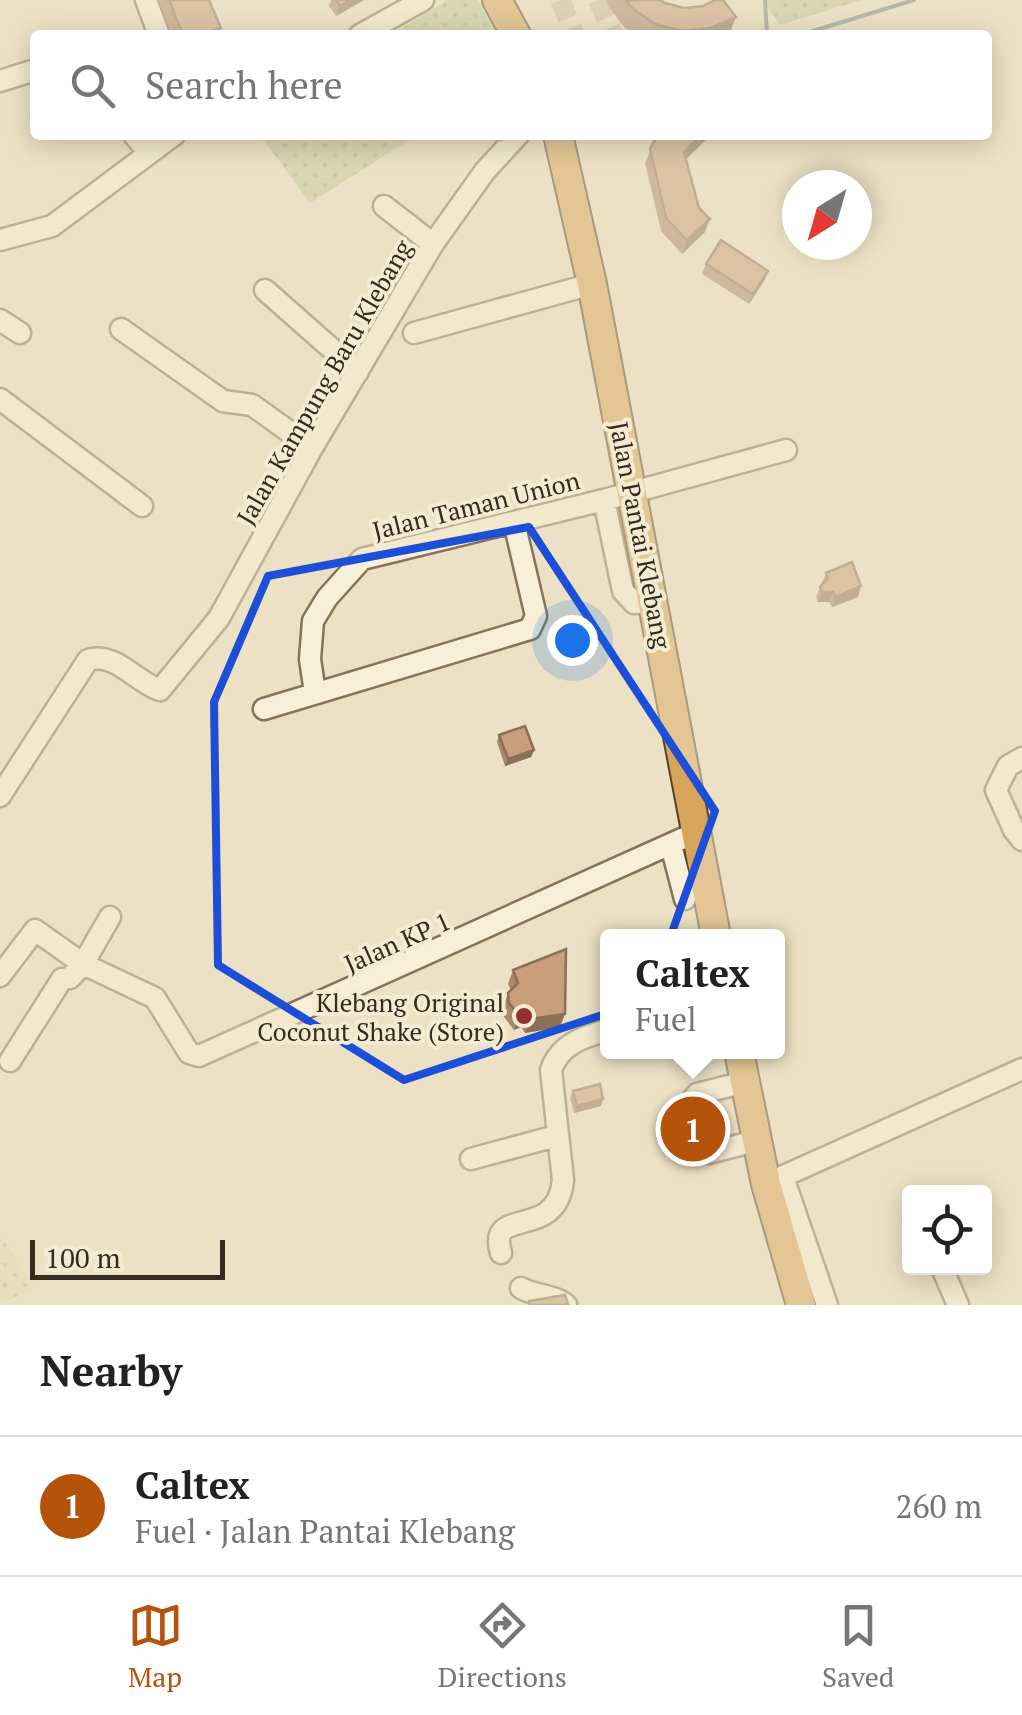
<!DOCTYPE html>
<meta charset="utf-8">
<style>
:root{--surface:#fff;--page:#f2f2f2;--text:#222;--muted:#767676;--line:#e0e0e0;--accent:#b45309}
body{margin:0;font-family:"PT Serif",serif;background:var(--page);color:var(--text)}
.controls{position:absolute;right:30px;bottom:30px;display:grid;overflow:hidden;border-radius:10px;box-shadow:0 5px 25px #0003}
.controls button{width:90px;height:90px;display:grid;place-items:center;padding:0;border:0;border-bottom:2px solid var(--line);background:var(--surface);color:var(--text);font:50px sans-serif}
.compass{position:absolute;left:782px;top:170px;width:90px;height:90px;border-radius:50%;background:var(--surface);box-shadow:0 5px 25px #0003;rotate:217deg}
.scale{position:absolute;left:30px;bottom:25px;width:195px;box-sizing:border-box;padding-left:10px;border:5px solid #362b1f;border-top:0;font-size:28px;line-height:35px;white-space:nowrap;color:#362b1f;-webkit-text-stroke:8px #f4ebd3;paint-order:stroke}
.you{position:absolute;left:572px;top:640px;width:35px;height:35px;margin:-25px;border:8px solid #fff;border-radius:50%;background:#1a73e8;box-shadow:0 0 0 15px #1a73e833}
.badge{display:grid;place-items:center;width:65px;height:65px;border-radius:50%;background:var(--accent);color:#fff;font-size:32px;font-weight:700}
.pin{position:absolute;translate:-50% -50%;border:5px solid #fff;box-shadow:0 2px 10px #0006}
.popup{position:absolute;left:600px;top:929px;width:185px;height:130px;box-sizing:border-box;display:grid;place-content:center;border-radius:10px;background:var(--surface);filter:drop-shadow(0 2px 8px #0005);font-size:32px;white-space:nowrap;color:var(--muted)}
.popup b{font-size:38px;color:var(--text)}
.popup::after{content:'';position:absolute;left:50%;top:100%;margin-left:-20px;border:20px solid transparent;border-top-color:var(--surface)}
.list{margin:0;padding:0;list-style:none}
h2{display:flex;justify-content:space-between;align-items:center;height:130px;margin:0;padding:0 40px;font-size:42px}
h2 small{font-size:32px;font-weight:400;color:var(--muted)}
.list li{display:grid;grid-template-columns:65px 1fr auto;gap:30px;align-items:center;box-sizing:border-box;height:140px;padding:0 40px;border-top:2px solid var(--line)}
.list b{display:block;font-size:38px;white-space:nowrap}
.list p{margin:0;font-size:32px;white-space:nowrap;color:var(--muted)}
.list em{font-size:32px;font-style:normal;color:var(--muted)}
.icon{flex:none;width:55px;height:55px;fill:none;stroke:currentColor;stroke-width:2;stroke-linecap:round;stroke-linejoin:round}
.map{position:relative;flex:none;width:1022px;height:1305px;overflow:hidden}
.search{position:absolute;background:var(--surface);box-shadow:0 5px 25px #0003;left:30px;right:30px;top:30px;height:110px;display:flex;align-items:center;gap:25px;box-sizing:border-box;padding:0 35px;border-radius:10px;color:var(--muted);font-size:38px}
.sheet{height:270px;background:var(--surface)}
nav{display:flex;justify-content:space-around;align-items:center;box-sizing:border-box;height:140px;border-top:2px solid var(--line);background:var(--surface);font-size:28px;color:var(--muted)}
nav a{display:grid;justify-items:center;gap:5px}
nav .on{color:var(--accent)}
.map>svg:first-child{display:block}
.farmland{fill:url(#farmland-dots)}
.grass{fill:url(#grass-dots)}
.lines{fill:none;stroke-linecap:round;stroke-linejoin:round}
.stream{stroke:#6d8d86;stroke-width:4}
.minor-tunnel{stroke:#c8bda3;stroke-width:20;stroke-dasharray:20 10;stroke-linecap:butt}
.minor-casing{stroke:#86735c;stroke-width:25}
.highway-casing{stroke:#544230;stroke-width:32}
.minor{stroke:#f7efd7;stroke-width:20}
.highway{stroke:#d7a459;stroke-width:28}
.wall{fill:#ac886b}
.shaded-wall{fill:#8c6f57}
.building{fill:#c89e7c;stroke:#8c6f57;stroke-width:2.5}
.marked{fill:none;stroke:#1d4ed8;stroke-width:8;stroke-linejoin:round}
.poi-dot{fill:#91312f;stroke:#f4ebd3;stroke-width:4}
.labels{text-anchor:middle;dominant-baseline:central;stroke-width:8;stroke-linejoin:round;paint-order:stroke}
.street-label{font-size:25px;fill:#362b1f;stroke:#f4ebd3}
.poi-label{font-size:25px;fill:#362b1f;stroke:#f4ebd3;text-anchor:end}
</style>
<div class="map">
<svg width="1022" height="1305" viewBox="0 0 1022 1305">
<defs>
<pattern id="farmland-dots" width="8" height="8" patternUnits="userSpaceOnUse" patternTransform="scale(2.5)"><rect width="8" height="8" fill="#e1dbb2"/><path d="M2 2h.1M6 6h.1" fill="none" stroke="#c2bc99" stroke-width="1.8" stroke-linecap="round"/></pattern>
<pattern id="grass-dots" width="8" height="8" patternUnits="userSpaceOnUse" patternTransform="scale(2.5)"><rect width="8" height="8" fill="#c2c999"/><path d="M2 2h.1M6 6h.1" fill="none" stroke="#a7ad83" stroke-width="1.8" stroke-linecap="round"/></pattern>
</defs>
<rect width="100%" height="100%" fill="#ece1c4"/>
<!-- farmland -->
<path class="farmland" d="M0 1234 35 1287 0 1305Z"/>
<!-- grass -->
<path class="grass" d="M447 0H478L496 35H391Z
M763 0H861L780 25Z
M260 135H417L310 203Z"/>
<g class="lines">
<!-- stream -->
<path class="stream" d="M765 0 767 35
M800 35 914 0"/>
<!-- minor-tunnel -->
<path class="minor-tunnel" d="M560 0 575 35
M598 0 614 35"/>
<!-- minor casing -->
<g class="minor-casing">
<path id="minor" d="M146 0 159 35
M360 35 423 0
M0 81 35 70
M134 135 149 153
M384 206 433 244
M0 240 52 226 174 135
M265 290 358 372
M0 320 20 333
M121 329 223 401 252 405 312 448
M414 333 592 284
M0 399 142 506
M604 500 623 591 634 603 654 602
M315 693 310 659 313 621 327 598 362 559 604 500 786 450
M264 709 530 629 536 616 514 522
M1022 758 1008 766 996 790 1014 830 1022 840
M0 796 88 660C114 651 136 682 160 690L219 618 312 448 433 244 485 171 518 135
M671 845 685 899
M110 917 83 964 155 998 189 1053 199 1056 695 833
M0 976 35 930 83 964 70 978 62 979 10 1061
M745 1082 697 1094 689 1104C689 1120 693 1145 708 1153L756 1141
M471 1159 556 1136
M783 1177 827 1305
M766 1184 1022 1069
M501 1253C486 1204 557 1243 563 1180L551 1070C560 1044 583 1037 608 1030
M942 1268 958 1305
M521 1288C535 1296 555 1295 566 1305"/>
</g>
<!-- highway casing -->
<g class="highway-casing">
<path id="highway" d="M497 0 516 35
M558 135 592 284 716 936
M739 1052 766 1184 801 1305"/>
</g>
<!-- minor -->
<use href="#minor" class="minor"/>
<!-- highway -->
<use href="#highway" class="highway"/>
</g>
<!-- wall -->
<path class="wall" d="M158 0H209L221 28 218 35H173Z
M331 0H364L336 16 329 6Z
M607 0H660L729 35H635L625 28 608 6Z
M493 135H508L500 142Z
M657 135H711L686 159 705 232 682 254 661 231 645 163Z
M706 264 764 281 749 304 702 274Z
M826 573 858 597 832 607 829 602H818L816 597Z
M499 735 534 750 531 757 505 766 497 742Z
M513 970 560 1027 525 1033 521 1027 514 1030 504 1017 503 1007 508 993 511 990 508 984Z
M573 1091 601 1106 574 1113 570 1098Z
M691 1099 717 1145 716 1149 699 1153 695 1137 675 1144 671 1121 672 1118 692 1114 690 1103Z"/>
<!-- shaded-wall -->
<path class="shaded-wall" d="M350 0H364L336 16 340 6Z
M736 17 729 35H681L682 31Z
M221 28 218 35H203Z
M702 135H711L679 166 684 152Z
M710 219 705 232 682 254 687 240Z
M768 271 764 281 749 304 753 294Z
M861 586 858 597 832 607 835 597Z
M822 592H833L829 602H818Z
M534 750 531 757 505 766 508 759Z
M526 1013 521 1027 514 1030 519 1016Z
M565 1014 560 1027 525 1033 530 1019Z
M603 1099 601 1106 574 1113 577 1106Z
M696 1133 695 1137 675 1144 677 1141Z
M717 1145 716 1149 699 1153 700 1149Z"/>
<!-- building -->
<path class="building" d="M169 0H209L221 28 203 35H183Z
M336 0H350L340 6Z
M626 0H660L665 3 684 8 703 6 715 0H723L736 17 710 28 682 31 655 24 632 8Z
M657 135H702L684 152 699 208 710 219 687 240 666 218 650 149Z
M721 240 768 271 753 294 706 264Z
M852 562 861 586 835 597 833 592H822L820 587 828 578 826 573Z
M525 726 534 750 508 759 499 735Z
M566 949 565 1014 530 1019 526 1013 519 1016 509 1003 508 993 518 983 513 970Z
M600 1084 603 1099 577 1106 573 1091Z
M708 1097 717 1145 700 1149 696 1133 677 1141 672 1118 694 1114 691 1099Z
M565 1295 568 1304 564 1305H530L529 1301Z"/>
<!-- marked area -->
<path d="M0 0H1022V1305H0ZM529 527 715 811 648 1000 404 1080 218 965 214 702 268 576Z" fill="#ece1c4" fill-opacity=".55" fill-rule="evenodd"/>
<path class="marked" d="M529 527 715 811 648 1000 404 1080 218 965 214 702 268 576Z"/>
<!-- markers -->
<circle class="poi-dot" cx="524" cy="1016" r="10"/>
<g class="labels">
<!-- street labels -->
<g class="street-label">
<text transform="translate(324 382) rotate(-60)">Jalan Kampung Baru Klebang</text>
<text transform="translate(476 505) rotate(-14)">Jalan Taman Union</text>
<text transform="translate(641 535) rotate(79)">Jalan Pantai Klebang</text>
<text transform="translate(397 942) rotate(-24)">Jalan KP 1</text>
</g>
<!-- poi labels -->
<g class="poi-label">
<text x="504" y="1002">Klebang Original<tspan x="504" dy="29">Coconut Shake (Store)</tspan></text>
</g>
</g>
</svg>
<div class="controls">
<button><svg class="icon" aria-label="locate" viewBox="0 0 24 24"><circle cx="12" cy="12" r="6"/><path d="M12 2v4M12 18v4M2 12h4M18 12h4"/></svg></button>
</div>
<svg class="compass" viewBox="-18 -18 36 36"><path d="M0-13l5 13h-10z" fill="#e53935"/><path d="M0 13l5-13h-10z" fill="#767676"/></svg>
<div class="scale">100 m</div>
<div class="you"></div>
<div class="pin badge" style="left:693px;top:1129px">1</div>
<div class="popup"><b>Caltex</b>Fuel</div>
<div class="search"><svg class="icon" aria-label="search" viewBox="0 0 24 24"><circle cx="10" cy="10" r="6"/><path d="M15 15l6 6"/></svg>Search here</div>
</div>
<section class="sheet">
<h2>Nearby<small></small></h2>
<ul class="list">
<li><span class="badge">1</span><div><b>Caltex</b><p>Fuel · Jalan Pantai Klebang</p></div><em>260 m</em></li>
</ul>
</section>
<nav>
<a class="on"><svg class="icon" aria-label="map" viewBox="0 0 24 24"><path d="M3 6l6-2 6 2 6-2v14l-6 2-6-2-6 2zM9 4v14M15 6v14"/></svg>Map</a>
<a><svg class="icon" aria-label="directions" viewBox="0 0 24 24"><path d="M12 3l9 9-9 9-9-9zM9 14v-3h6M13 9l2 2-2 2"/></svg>Directions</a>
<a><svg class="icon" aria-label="saved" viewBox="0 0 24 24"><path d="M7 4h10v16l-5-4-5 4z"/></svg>Saved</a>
</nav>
